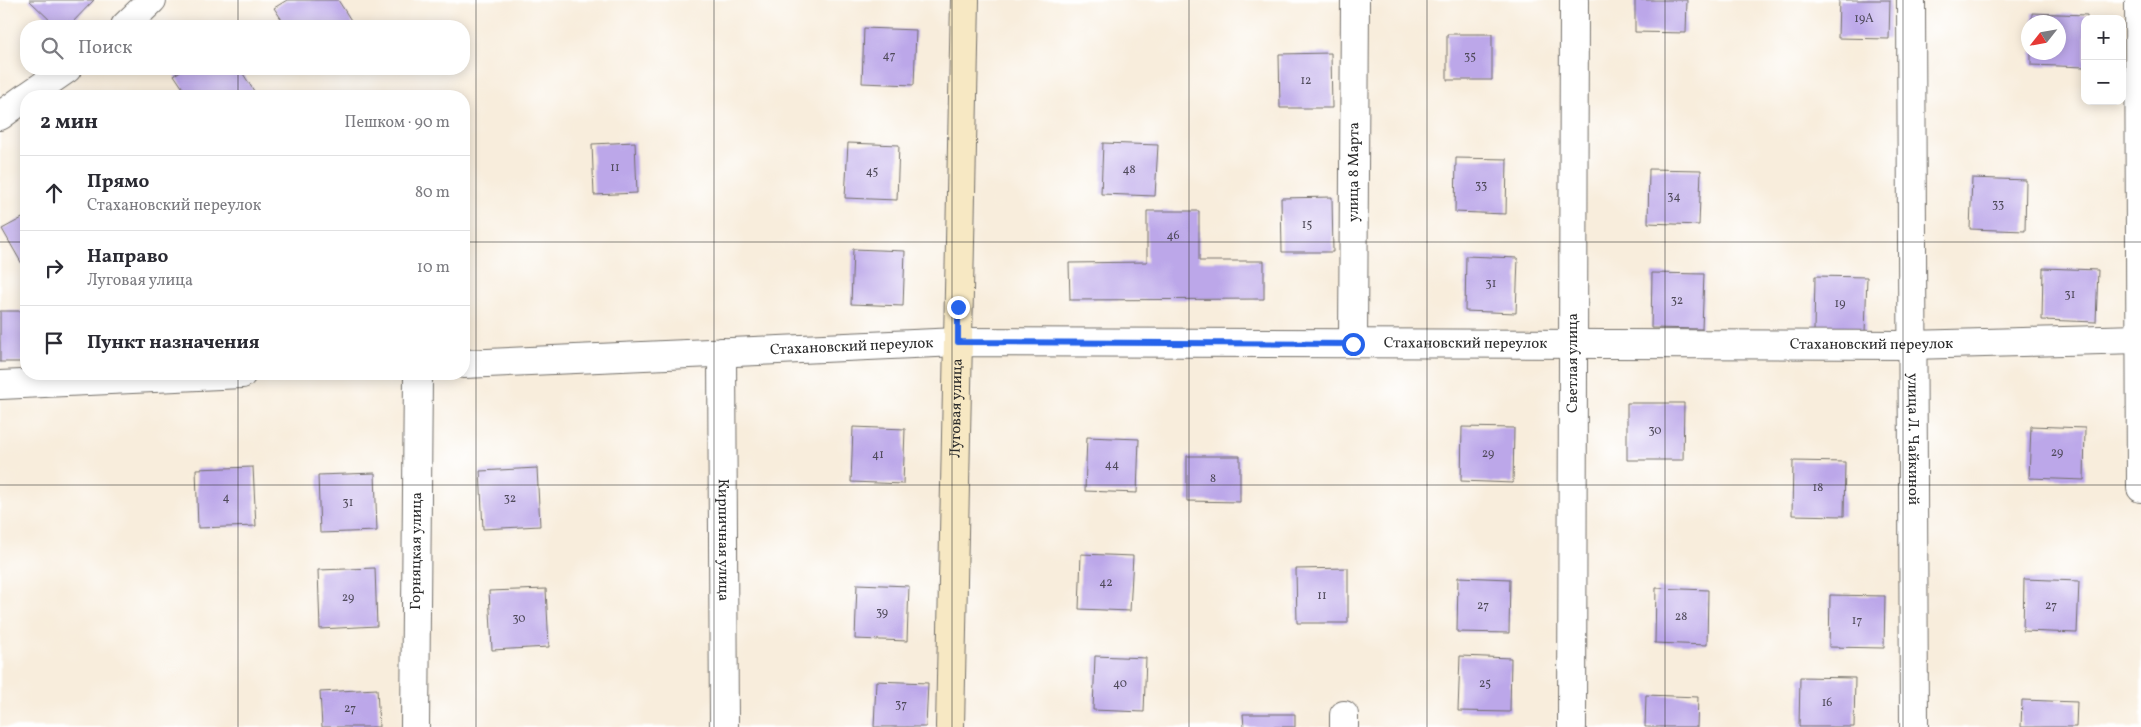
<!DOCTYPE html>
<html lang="ru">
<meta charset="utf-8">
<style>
:root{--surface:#fff;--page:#f2f2f3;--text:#2b2b33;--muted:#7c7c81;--line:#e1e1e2}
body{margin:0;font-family:Vollkorn,serif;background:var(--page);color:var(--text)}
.controls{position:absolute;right:15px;top:15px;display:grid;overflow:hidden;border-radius:10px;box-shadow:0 2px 12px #0003}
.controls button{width:45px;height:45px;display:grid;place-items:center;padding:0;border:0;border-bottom:1px solid var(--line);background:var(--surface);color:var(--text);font:25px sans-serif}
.compass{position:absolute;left:2021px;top:15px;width:45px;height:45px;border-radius:50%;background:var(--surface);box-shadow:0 2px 12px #0003;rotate:239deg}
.stop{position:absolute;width:15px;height:15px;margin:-11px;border:4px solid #2563eb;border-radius:50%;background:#fff}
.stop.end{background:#2563eb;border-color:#fff;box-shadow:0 1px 5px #0008}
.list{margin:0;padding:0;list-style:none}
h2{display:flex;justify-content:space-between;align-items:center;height:65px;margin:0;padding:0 20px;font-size:21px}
h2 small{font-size:16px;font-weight:400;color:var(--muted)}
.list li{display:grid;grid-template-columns:32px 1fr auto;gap:15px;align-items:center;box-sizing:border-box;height:75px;padding:0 20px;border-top:1px solid var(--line)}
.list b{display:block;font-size:19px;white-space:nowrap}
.list p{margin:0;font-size:16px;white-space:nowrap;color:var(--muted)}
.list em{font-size:16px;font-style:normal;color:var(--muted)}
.icon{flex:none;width:28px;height:28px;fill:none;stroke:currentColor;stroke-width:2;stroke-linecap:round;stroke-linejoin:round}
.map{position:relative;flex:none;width:2141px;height:727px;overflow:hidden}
.search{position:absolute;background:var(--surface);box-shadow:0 2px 12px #0003;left:20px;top:20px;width:450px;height:55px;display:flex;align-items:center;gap:12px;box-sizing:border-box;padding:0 18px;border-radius:20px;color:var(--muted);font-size:19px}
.panel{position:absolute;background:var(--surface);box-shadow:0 2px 12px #0003;left:20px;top:90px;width:450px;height:290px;border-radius:20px}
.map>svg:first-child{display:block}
.building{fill:#bca7e9}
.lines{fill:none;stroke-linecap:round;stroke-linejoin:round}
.street-casing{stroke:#736f69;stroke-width:30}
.secondary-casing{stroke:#736f69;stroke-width:30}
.street{stroke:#fff;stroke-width:28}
.secondary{stroke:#f7e8c3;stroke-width:28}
.route{stroke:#2563eb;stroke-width:6}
.grid{fill:none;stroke:#2b2b2b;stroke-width:1;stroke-opacity:0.55}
.labels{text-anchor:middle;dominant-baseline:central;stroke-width:4.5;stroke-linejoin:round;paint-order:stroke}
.number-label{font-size:12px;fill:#4f4a5a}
.street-label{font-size:15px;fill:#2b2b2b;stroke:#fff}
</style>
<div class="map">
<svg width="2141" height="727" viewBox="0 0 2141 727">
<rect width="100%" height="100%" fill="#fff"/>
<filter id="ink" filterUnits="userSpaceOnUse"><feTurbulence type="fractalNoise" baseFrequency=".02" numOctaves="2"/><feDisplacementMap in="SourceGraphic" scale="10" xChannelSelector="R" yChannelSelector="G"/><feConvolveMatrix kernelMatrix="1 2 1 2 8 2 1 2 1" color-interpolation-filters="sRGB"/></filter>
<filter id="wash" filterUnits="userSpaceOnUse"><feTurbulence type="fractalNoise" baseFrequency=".0096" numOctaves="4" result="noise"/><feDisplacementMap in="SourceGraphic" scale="20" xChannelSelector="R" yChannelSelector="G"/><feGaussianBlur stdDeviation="1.12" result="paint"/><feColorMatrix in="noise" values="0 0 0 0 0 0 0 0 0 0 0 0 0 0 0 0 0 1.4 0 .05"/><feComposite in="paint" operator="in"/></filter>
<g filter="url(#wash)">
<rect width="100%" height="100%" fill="#f8eddc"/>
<g id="blocks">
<!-- building -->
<path class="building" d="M29 0H94L69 26H56Z
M287 0H338L354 25 286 26 274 8Z
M1635 0H1687L1686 33 1635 32Z
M1839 0H1890L1889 39 1838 38Z
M2032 13 2087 15V19H2085V67L2031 65V52H2058V22H2032Z
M864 28 916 30 914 85 862 83Z
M1447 34H1492V80H1447Z
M1331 53 1332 108H1280L1279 54Z
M184 69H240L254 91 246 96H188L174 75Z
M635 142 637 193 594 195 592 144Z
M848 143 899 145 897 200 845 198Z
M1103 143 1158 145 1155 196 1101 194Z
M1456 158 1507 159 1506 214 1455 212Z
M1649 169 1701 170 1699 225 1648 223Z
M1972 178 2026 180 2025 231 1970 229Z
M1332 197 1333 252H1282L1281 198Z
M1147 211H1199V261H1264V299L1070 300 1069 263 1147 262Z
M26 216V271L2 229Z
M853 249 905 251 903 306 851 304Z
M1466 256 1518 258 1516 313 1465 311Z
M2043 268 2098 270 2096 322 2042 320Z
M1652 273 1704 274 1702 329 1651 328Z
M1815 276 1867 277 1865 332 1814 331Z
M0 311H26V362H0Z
M1627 403H1684L1683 460H1627Z
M2031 426 2085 428 2084 480 2029 478Z
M853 427 905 429 903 484 851 482Z
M1462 427 1514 428 1513 483 1461 481Z
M1087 437 1139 439 1137 493 1085 491Z
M1187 456H1240V502L1187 501Z
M1793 461 1845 462 1844 516 1792 515Z
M253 467 256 526 198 528 196 469Z
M537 468 540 526 483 529 480 471Z
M375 473 377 531 320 533 318 475Z
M1081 554 1133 556 1130 611 1079 609Z
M375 568 377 626 320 629 318 570Z
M1348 568V623H1297L1296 569Z
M1458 577 1510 579 1509 633 1457 632Z
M2024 579 2079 581 2077 633 2023 631Z
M857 584 909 586 907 641 855 639Z
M1656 588 1708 590 1707 645 1655 643Z
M546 589 549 647 492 650 489 591Z
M1830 595 1885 596 1884 648 1829 647Z
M1095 656 1146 658 1144 712 1093 710Z
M1460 656 1511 658 1510 712 1458 711Z
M1800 677 1855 678 1854 727H1799Z
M876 681 928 683 926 727H874Z
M377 689 379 727H322L320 692Z
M1646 695 1698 697 1697 727H1645Z
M2022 700 2077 702 2076 727H2021Z
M1243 714H1295V727H1244Z"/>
</g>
</g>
<g filter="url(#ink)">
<use href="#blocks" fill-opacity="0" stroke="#736f69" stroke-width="1"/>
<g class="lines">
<!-- street casing -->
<g class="street-casing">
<g id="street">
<path id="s1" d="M1911 0 1914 727"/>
<path d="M2139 0 2141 488"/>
<path d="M125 26 152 0"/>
<path d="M28 96 67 69"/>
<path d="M0 116 26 97"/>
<path id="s2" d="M1353 343 1355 0"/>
<path id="s3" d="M722 352 724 727"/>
<path id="s4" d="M464 364 958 342 1911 345 2139 339"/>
<path d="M0 385 242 374"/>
<path id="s5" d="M415 727 418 374"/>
<path d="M1344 727V715"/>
<path id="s6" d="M1572 727 1574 0"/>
</g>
</g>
<!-- secondary casing -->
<g class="secondary-casing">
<g id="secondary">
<path id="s7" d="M950 727 965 0"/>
</g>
</g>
<!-- street -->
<use href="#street" class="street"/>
<!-- secondary -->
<use href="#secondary" class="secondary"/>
</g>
</g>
<g class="lines" filter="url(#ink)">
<!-- route -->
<path class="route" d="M958 307V342L1353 344"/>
</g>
<!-- grid -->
<path class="grid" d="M238 0V26M476 0V727M714 0V727M952 0V727M1189 0V727M1427 0V727M1665 0V727M1903 0V727M238 69V96M0 242H26M464 242H2141M238 374V727M0 485H2141"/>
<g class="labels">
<!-- number labels -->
<g class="number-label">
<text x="1864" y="19">19А</text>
<text x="889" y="56">47</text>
<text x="1470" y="57">35</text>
<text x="1306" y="81">12</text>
<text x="615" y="168">11</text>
<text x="1129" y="170">48</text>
<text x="872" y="172">45</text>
<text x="1481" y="186">33</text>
<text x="1674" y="197">34</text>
<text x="1998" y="205">33</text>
<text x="1307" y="225">15</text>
<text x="1173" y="236">46</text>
<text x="1491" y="284">31</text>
<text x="2070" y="295">31</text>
<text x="1677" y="301">32</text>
<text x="1840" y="304">19</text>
<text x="1655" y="431">30</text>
<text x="2057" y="453">29</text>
<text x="1488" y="454">29</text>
<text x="878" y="455">41</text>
<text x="1112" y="465">44</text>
<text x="1213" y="479">8</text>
<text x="1818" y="488">18</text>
<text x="226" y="498">4</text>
<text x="510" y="499">32</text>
<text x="348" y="503">31</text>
<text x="1106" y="583">42</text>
<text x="1322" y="596">11</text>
<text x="348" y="598">29</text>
<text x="1483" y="606">27</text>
<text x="2051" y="606">27</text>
<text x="882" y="613">39</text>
<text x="1681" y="617">28</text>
<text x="519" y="619">30</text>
<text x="1857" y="621">17</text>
<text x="1120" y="684">40</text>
<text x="1485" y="684">25</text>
<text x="1827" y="703">16</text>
<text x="901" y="705">37</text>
<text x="350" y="709">27</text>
</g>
<!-- street labels -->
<g class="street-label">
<text stroke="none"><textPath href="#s2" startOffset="171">улица 8 Марта</textPath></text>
<text stroke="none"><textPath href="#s4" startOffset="1002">Стахановский переулок</textPath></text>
<text stroke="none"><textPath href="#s4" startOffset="1408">Стахановский переулок</textPath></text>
<text stroke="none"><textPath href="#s4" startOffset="388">Стахановский переулок</textPath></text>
<text stroke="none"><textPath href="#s6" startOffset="364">Светлая улица</textPath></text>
<text stroke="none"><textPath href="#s7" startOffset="319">Луговая улица</textPath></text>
<text stroke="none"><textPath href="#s1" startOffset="439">улица Л. Чайкиной</textPath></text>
<text stroke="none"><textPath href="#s3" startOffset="188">Кирпичная улица</textPath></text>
<text stroke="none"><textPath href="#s5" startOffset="176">Горняцкая улица</textPath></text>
</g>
</g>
</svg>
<div class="controls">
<button>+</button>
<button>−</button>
</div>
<svg class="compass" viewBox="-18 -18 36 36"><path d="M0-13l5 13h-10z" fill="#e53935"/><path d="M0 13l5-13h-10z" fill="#7c7c81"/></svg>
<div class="stop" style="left:1353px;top:344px"></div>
<div class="stop end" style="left:958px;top:307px"></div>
<div class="search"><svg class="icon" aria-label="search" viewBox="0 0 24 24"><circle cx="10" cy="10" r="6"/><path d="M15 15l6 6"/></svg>Поиск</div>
<section class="panel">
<h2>2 мин<small>Пешком · 90 m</small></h2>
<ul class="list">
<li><svg class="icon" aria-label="ahead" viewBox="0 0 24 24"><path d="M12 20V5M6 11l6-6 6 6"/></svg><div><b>Прямо</b><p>Стахановский переулок</p></div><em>80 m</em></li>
<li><svg class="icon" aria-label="right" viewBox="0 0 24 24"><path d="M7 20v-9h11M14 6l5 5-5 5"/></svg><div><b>Направо</b><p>Луговая улица</p></div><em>10 m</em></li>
<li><svg class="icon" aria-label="arrive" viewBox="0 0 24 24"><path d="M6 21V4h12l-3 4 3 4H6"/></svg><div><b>Пункт назначения</b></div></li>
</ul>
</section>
</div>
